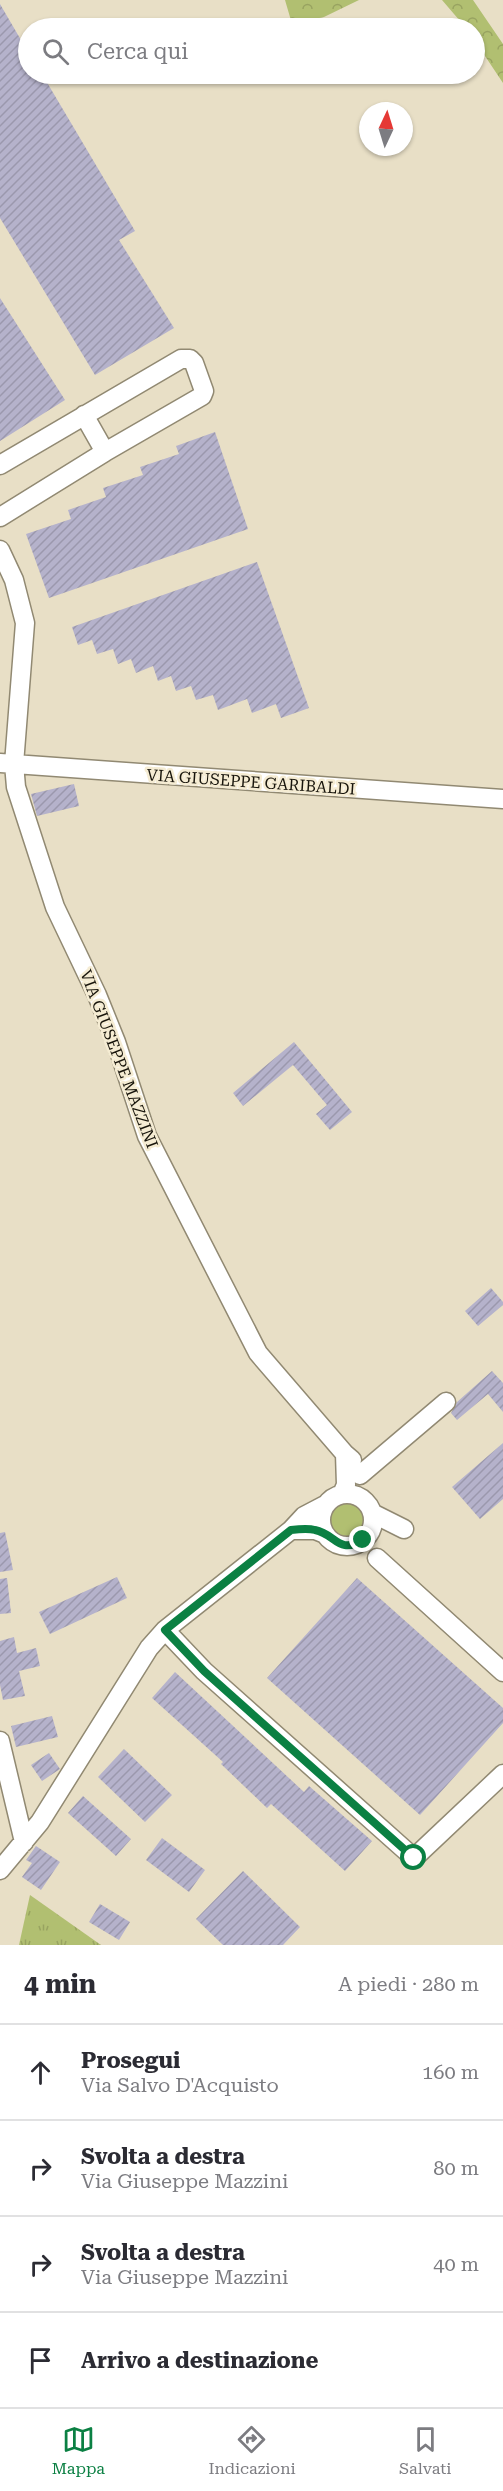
<!DOCTYPE html>
<html lang="it">
<meta charset="utf-8">
<style>
:root{--surface:#fff;--page:#f2f2f3;--text:#2b2b33;--muted:#7c7c81;--line:#e1e1e2;--accent:#0b8043}
body{margin:0;font-family:"Roboto Serif",serif;background:var(--page);color:var(--text)}
.compass{position:absolute;left:359px;top:102px;width:54px;height:54px;border-radius:50%;background:var(--surface);box-shadow:0 2px 4px #0004;rotate:4deg}
.stop{position:absolute;width:18px;height:18px;margin:-14px;border:4px solid #0b8043;border-radius:50%;background:#fff}
.stop.end{background:#0b8043;border-color:#fff;box-shadow:0 2px 6px #0008}
.list{margin:0;padding:0;list-style:none}
h2{display:flex;justify-content:space-between;align-items:center;height:78px;margin:0;padding:0 24px;font-size:26px}
h2 small{font-size:20px;font-weight:400;color:var(--muted)}
.list li{display:grid;grid-template-columns:39px 1fr auto;gap:18px;align-items:center;box-sizing:border-box;height:96px;padding:0 24px;border-top:2px solid var(--line)}
.list b{display:block;font-size:22px;white-space:nowrap}
.list p{margin:0;font-size:20px;white-space:nowrap;color:var(--muted)}
.list em{font-size:20px;font-style:normal;color:var(--muted)}
.icon{flex:none;width:33px;height:33px;fill:none;stroke:currentColor;stroke-width:2;stroke-linecap:round;stroke-linejoin:round}
.map{position:relative;flex:none;width:503px;height:1945px;overflow:hidden}
.search{position:absolute;background:var(--surface);box-shadow:0 2px 4px #0004;left:18px;right:18px;top:18px;height:66px;display:flex;align-items:center;gap:15px;box-sizing:border-box;padding:0 21px;border-radius:33px;color:var(--muted);font-size:22px}
.sheet{height:462px;background:var(--surface)}
nav{display:flex;justify-content:space-around;align-items:center;box-sizing:border-box;height:84px;border-top:2px solid var(--line);background:var(--surface);font-size:16px;color:var(--muted)}
nav a{display:grid;justify-items:center;gap:3px}
nav .on{color:var(--accent)}
.map>svg:first-child{display:block}
.grass{fill:#b1bf71}
.forest{fill:url(#forest-crowns)}
.park{fill:url(#park-tufts)}
.building{fill:url(#building-hatch)}
.lines{fill:none;stroke-linecap:round;stroke-linejoin:round}
.minor-casing{stroke:#918972;stroke-width:21}
.minor{stroke:#fff;stroke-width:18}
.route{stroke:#0b8043;stroke-width:8}
.labels{text-anchor:middle;dominant-baseline:central;stroke-width:5;stroke-linejoin:round;paint-order:stroke}
.street-label{font-size:16px;fill:#17140b;stroke:#f5ecd3}
</style>
<div class="map">
<svg width="503" height="1945" viewBox="0 0 503 1945">
<defs>
<pattern id="forest-crowns" width="20" height="18" patternUnits="userSpaceOnUse" patternTransform="scale(1.5)"><rect width="20" height="18" fill="#b1bf71"/><path d="M2 6a3 3 0 1 1 6 0M12 15a3 3 0 1 1 6 0" fill="none" stroke="#98a360"/></pattern>
<pattern id="park-tufts" width="24" height="20" patternUnits="userSpaceOnUse" patternTransform="scale(1.5)"><rect width="24" height="20" fill="#b1bf71"/><path d="M3 7l-1-3M5 7V3M7 7l1-3M15 17l-1-3M17 17v-4M19 17l1-3" fill="none" stroke="#98a360"/></pattern>
<pattern id="building-hatch" width="6" height="6" patternUnits="userSpaceOnUse" patternTransform="scale(1.5)"><rect width="6" height="6" fill="#b5b2cb"/><path d="M-1 1l2-2M0 6l6-6M5 7l2-2" fill="none" stroke="#9b98ad"/></pattern>
</defs>
<rect width="100%" height="100%" fill="#e8dfc6"/>
<!-- grass -->
<path class="grass" d="M330 1519a17 17 0 1 1 34 0a17 17 0 1 1-34 0Z"/>
<!-- forest -->
<path class="forest" d="M285 0H359L324 17 292 24Z
M442 0H473L503 44V83L475 41 474 28H466Z"/>
<!-- park -->
<path class="park" d="M30 1895 101 1945H19Z"/>
<!-- building -->
<path class="building" d="M0 4 28 52V74H42L135 231 119 240 174 328 95 375 0 218Z
M0 298 65 400 0 441Z
M215 432 248 529 49 598 26 534 71 519 68 510 106 497 103 488 143 475 140 467 179 454 176 446Z
M257 562 309 708 281 718 276 704 252 713 247 699 218 710 213 695 196 700 191 686 176 691 171 676 158 681 153 666 136 673 131 659 118 664 113 649 97 654 92 640 78 645 72 627Z
M74 784 79 806 37 816 31 794Z
M294 1042 352 1112 330 1130 316 1114 327 1105 293 1065 243 1106 233 1093Z
M491 1288 503 1302V1305L478 1326 465 1311Z
M492 1371 503 1383V1412L488 1394 457 1420 451 1413 457 1402Z
M503 1443V1499L480 1519 452 1487Z
M5 1532 13 1570 0 1572V1533Z
M117 1577 127 1598 50 1634 39 1612Z
M7 1578 11 1613 0 1614V1579Z
M357 1578 503 1708V1723L420 1815 267 1678Z
M14 1637 17 1653 36 1648 40 1666 19 1671 25 1696 3 1700 0 1685V1641Z
M175 1672 304 1792 309 1786 372 1841 345 1871 271 1804 267 1808 221 1764 223 1762 152 1698Z
M52 1716 58 1737 16 1747 11 1726Z
M124 1749 172 1795 145 1822 98 1777Z
M49 1753 60 1769 42 1781 31 1765Z
M83 1796 131 1839 116 1856 68 1813Z
M162 1838 205 1870 189 1892 146 1860Z
M36 1846 60 1862 41 1890 22 1877 32 1863 26 1860Z
M243 1871 300 1927 283 1945H223L196 1919Z
M100 1904 130 1922 119 1940 89 1922Z"/>
<g class="lines">
<!-- minor casing -->
<g class="minor-casing">
<path id="minor" d="M84 415 105 452
M0 465 181 359H190L194 363 204 391 202 396 105 452 0 517
M0 550 14 580 25 623 14 764 16 787 55 907 97 995 116 1042 147 1136 258 1353 345 1454
M0 763 503 799
M360 1475 446 1402
M342 1494 346 1485 345 1454 352 1460
M321 1520a26 26 0 1 1 52 0a26 26 0 1 1-52 0Z
M372 1513 404 1529
M325 1534 315 1530H291L304 1516 325 1505
M377 1558 503 1672
M165 1630 204 1671 414 1858 503 1774
M0 1741 24 1842
M0 1870 40 1822 149 1648 165 1630 291 1530"/>
</g>
<!-- minor -->
<use href="#minor" class="minor"/>
</g>
<g class="lines">
<!-- route -->
<path class="route" d="M363 1540C338 1555 336 1534 315 1530 308 1528 299 1529 291 1530L165 1630 204 1671 414 1858"/>
</g>
<g class="labels">
<!-- street labels -->
<g class="street-label">
<text transform="translate(251 782) rotate(4)">VIA GIUSEPPE GARIBALDI</text>
<text transform="translate(119 1059) rotate(69)">VIA GIUSEPPE MAZZINI</text>
</g>
</g>
</svg>
<svg class="compass" viewBox="-18 -18 36 36"><path d="M0-13l5 13h-10z" fill="#e53935"/><path d="M0 13l5-13h-10z" fill="#7c7c81"/></svg>
<div class="stop" style="left:414px;top:1858px"></div>
<div class="stop end" style="left:363px;top:1540px"></div>
<div class="search"><svg class="icon" aria-label="search" viewBox="0 0 24 24"><circle cx="10" cy="10" r="6"/><path d="M15 15l6 6"/></svg>Cerca qui</div>
</div>
<section class="sheet">
<h2>4 min<small>A piedi · 280 m</small></h2>
<ul class="list">
<li><svg class="icon" aria-label="ahead" viewBox="0 0 24 24"><path d="M12 20V5M6 11l6-6 6 6"/></svg><div><b>Prosegui</b><p>Via Salvo D'Acquisto</p></div><em>160 m</em></li>
<li><svg class="icon" aria-label="right" viewBox="0 0 24 24"><path d="M7 20v-9h11M14 6l5 5-5 5"/></svg><div><b>Svolta a destra</b><p>Via Giuseppe Mazzini</p></div><em>80 m</em></li>
<li><svg class="icon" aria-label="right" viewBox="0 0 24 24"><path d="M7 20v-9h11M14 6l5 5-5 5"/></svg><div><b>Svolta a destra</b><p>Via Giuseppe Mazzini</p></div><em>40 m</em></li>
<li><svg class="icon" aria-label="arrive" viewBox="0 0 24 24"><path d="M6 21V4h12l-3 4 3 4H6"/></svg><div><b>Arrivo a destinazione</b></div></li>
</ul>
</section>
<nav>
<a class="on"><svg class="icon" aria-label="map" viewBox="0 0 24 24"><path d="M3 6l6-2 6 2 6-2v14l-6 2-6-2-6 2zM9 4v14M15 6v14"/></svg>Mappa</a>
<a><svg class="icon" aria-label="directions" viewBox="0 0 24 24"><path d="M12 3l9 9-9 9-9-9zM9 14v-3h6M13 9l2 2-2 2"/></svg>Indicazioni</a>
<a><svg class="icon" aria-label="saved" viewBox="0 0 24 24"><path d="M7 4h10v16l-5-4-5 4z"/></svg>Salvati</a>
</nav>
